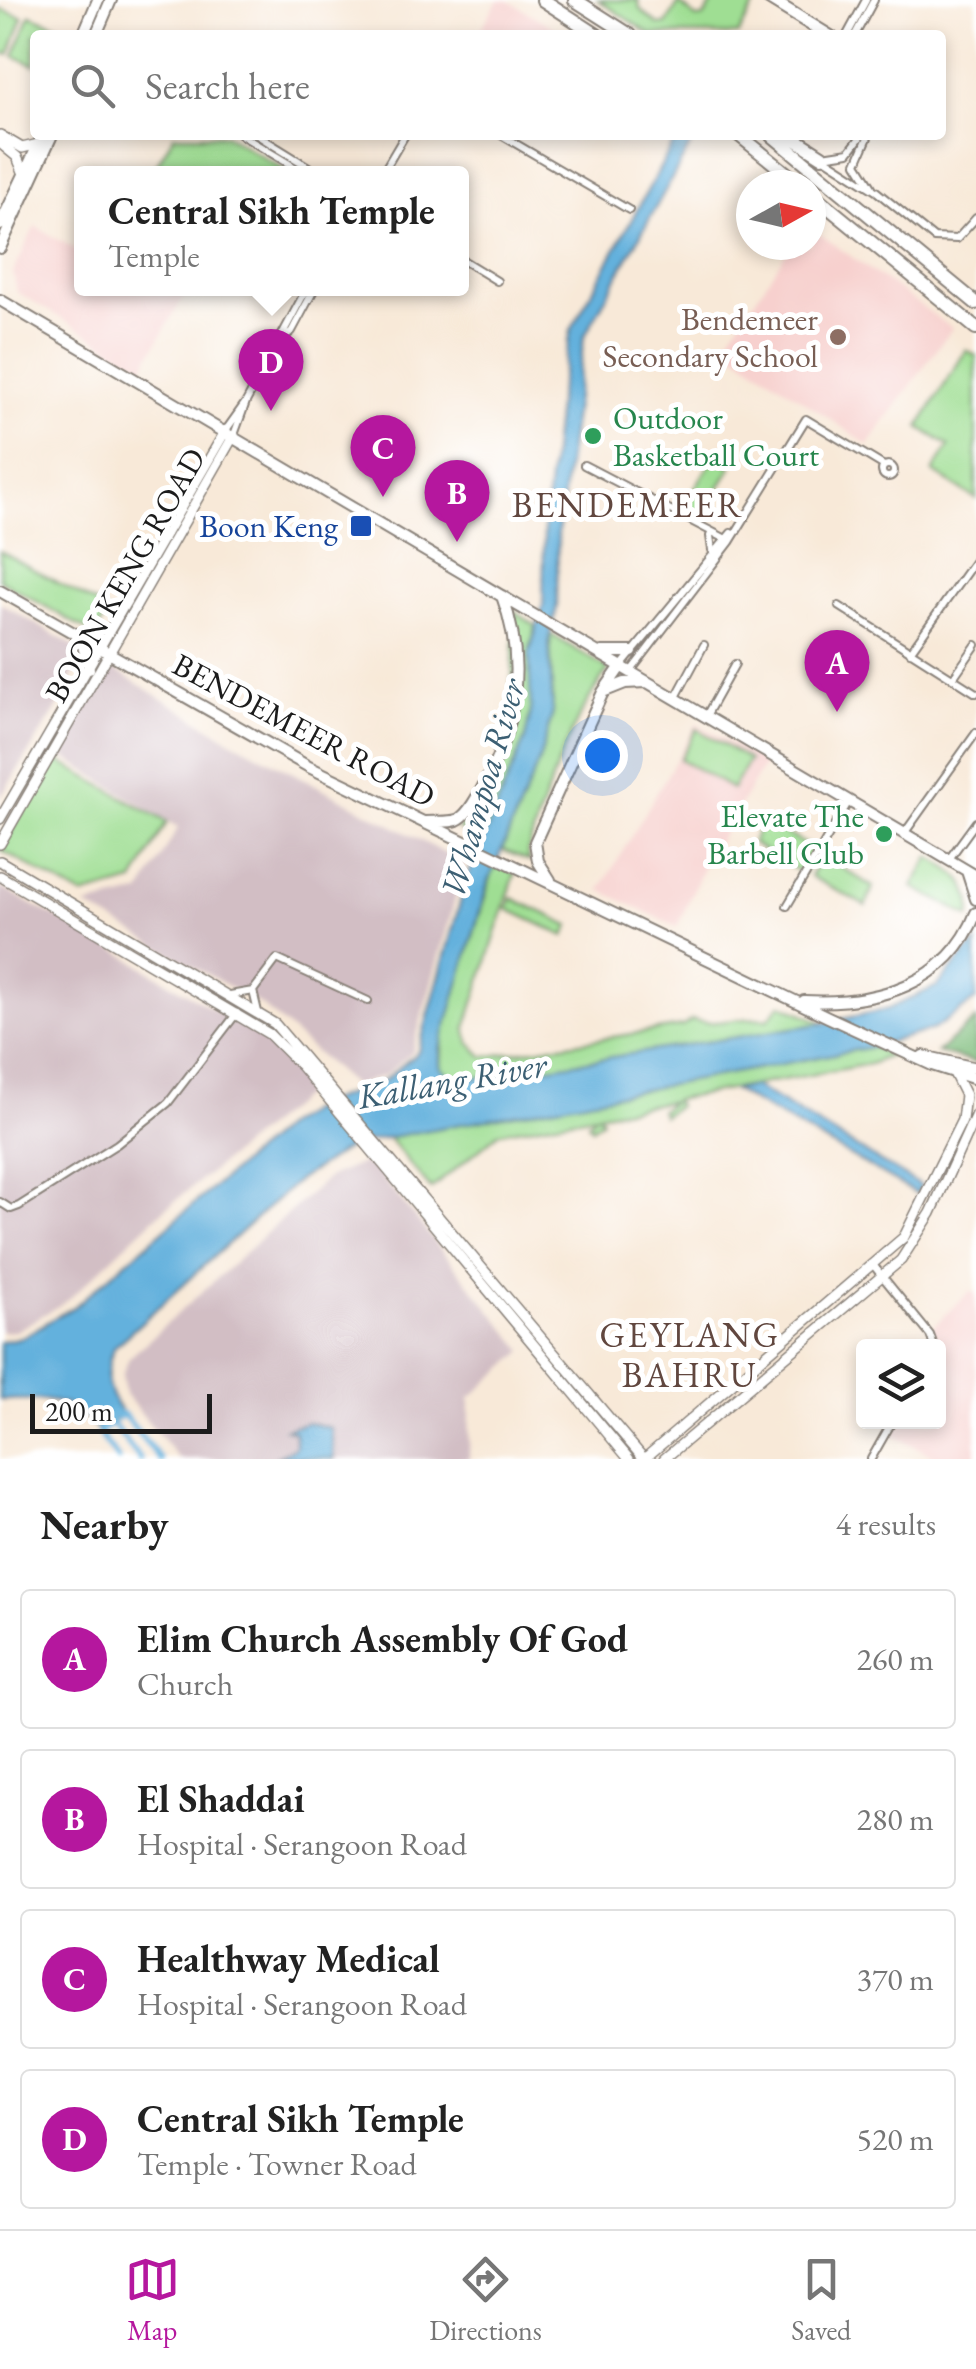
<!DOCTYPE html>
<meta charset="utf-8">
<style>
:root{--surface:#fff;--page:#f6f6f6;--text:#222;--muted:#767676;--line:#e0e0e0;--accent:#b5179e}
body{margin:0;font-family:"EB Garamond",serif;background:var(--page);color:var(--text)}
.controls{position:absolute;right:30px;bottom:30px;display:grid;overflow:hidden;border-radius:10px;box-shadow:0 5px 15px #0003}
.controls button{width:90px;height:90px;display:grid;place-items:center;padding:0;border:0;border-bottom:2px solid var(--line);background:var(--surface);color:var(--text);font:50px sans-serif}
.compass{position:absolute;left:736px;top:170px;width:90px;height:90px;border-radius:50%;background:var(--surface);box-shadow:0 5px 15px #0003;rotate:82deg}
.scale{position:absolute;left:30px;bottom:25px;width:182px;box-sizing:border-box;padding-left:10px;border:5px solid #1c1c1c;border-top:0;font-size:28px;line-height:35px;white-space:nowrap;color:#1c1c1c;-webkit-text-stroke:8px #fff;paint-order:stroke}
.you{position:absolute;left:602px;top:755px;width:35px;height:35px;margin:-25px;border:8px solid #fff;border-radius:50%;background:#1a73e8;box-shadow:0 0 0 15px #1a73e833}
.badge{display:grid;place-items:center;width:65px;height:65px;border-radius:50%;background:var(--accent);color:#fff;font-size:32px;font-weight:700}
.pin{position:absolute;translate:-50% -82px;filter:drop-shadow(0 2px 5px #0008)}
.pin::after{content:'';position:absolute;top:52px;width:35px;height:30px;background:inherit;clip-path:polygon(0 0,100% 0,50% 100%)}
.popup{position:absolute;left:74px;top:166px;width:395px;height:130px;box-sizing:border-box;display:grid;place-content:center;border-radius:10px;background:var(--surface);filter:drop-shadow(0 2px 8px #0005);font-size:32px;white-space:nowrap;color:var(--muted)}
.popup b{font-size:38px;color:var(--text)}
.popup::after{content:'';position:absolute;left:50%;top:100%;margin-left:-20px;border:20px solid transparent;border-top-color:var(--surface)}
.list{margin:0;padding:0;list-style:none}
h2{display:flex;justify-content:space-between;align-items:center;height:130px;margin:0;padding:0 40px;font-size:42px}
h2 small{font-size:32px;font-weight:400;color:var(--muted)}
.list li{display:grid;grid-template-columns:65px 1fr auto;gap:30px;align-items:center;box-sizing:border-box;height:140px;margin:0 20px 20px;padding:0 20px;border:2px solid var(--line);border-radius:10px}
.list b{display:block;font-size:38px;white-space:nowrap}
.list p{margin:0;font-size:32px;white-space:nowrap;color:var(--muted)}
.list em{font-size:32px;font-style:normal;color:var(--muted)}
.icon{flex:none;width:55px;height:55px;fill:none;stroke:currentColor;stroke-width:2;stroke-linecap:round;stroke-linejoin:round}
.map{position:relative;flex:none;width:976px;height:1459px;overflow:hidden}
.search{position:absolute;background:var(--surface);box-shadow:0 5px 15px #0003;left:30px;right:30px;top:30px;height:110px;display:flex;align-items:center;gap:25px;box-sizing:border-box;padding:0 35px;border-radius:10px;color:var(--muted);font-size:38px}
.sheet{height:770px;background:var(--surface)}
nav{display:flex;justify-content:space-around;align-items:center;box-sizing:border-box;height:140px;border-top:2px solid var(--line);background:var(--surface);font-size:28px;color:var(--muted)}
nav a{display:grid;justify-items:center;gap:5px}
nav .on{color:var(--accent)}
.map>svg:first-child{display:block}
.built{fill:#f7d0ce}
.industrial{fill:#d2bec4}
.green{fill:#9fde93;stroke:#5e7d58;stroke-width:2.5}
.forest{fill:#7fbd7d;stroke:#4e6c4c;stroke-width:2.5}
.water{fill:#63b1dd;stroke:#40667c;stroke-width:2.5}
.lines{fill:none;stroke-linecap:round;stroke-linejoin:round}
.canal{stroke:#63b1dd;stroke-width:6}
.minor-casing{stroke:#8a827a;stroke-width:10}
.tertiary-casing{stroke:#8a827a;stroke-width:12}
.secondary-casing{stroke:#8a827a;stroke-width:12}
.primary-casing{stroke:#8a827a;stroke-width:14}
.motorway-casing{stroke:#8a827a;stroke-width:16}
.minor{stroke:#fff;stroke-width:6}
.tertiary{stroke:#fff;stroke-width:9}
.secondary{stroke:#fff;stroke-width:9}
.primary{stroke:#fff;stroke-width:10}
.motorway{stroke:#fff;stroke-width:12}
.education-dot{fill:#8d6e63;stroke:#fff;stroke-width:4}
.leisure-dot{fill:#2e9e5b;stroke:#fff;stroke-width:4}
.transit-dot{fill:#1a4fb4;stroke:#fff;stroke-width:4}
.labels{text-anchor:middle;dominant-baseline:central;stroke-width:10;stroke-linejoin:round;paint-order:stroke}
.education-label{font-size:32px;fill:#785e54;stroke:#fff;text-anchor:end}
.leisure-label{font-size:32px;fill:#27864d;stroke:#fff;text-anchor:start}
.transit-label{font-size:32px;fill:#164399;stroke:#fff;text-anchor:end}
.street-label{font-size:32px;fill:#1c1c1c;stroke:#fff}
.neighbourhood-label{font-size:35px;letter-spacing:2.5px;fill:#61473f;stroke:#fff}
.water-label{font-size:35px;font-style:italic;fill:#3c5f73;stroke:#fff}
</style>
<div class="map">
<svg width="976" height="1459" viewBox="0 0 976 1459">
<rect width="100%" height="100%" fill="#fff"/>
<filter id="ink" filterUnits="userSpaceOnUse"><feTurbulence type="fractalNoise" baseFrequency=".01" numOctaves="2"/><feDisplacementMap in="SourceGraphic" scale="20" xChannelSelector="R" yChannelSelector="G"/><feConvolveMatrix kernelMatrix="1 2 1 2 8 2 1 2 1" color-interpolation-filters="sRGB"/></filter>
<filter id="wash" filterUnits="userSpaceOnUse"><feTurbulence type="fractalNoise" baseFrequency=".0048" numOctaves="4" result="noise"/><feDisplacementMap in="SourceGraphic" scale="40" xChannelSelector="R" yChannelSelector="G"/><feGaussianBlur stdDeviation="2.25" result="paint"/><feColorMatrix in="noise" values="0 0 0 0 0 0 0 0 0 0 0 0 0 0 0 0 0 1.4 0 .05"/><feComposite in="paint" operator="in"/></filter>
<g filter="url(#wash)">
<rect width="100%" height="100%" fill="#f8e9d8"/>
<!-- built -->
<path class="built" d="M498 0H507L566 35H478Z
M35 226 81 253V288L188 289 143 367 17 292 13 273Z
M811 228 952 328 868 445 724 346 791 245H811Z
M697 724 765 763 704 866 677 927 600 890Z
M970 1291 976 1294V1459H940L891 1434 898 1422H938V1346L932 1328Z"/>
<!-- industrial -->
<path class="industrial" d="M0 603 74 646 81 658 56 710 0 798Z
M110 667 229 739 465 864 412 1052 385 1075 354 1086 260 1004 86 906 141 893 178 828 59 754Z
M0 887 117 951 266 1041 298 1077 305 1095 159 1214 68 1300 16 1331 0 1332Z
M363 1163 375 1169 524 1351 470 1398 469 1459H179L125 1394 122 1375 129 1358 327 1178Z"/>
<!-- green -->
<path class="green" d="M598 0H638L640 9 658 25 666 24 679 3 696 18 704 17 713 3 709 0H758L738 35H651Z
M0 9 23 17 9 55 0 52Z
M30 15 62 27 59 35H35V65L14 56Z
M174 135H226L289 173H152Z
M966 350 976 356V499L933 472 949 446 919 427Z
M715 456 732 467 700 518 683 507Z
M0 551 102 607 107 613 95 635 0 580Z
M512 610 536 626 529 654 532 705 525 738 483 839 457 829C516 784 510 689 515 624Z
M550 634 609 669C573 715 544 797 527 853L530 861 502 850 539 761 553 713Z
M697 729 749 760 732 789 680 759Z
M51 757 167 822 134 882 82 896 1 850Z
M766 822 817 851 803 874 752 843 760 824Z
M823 856 873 887 866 906 810 876Z
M930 857C954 870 976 887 970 917L913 887Z
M495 864 515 874 466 1028 470 1043 484 1057 683 1026 692 1020C715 1027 743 1015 768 1019L781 1004 824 1023 577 1063 583 1099 872 1047 891 1055 870 1064 674 1100 677 1106 663 1116 660 1111 672 1101 598 1114 602 1120 592 1128 588 1123 595 1115 500 1132 431 1189 386 1135 579 1099 487 1077 454 1079 441 1068 443 1035Z
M512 898 570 925 565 936 507 909Z"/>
<!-- forest -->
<path class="forest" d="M976 1019V1063L937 1052Z"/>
<!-- water -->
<path class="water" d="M678 135H696L584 337 558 533 557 607 549 639 553 712 539 761 488 883 440 1049V1067L451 1078 487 1077 824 1023 888 1009 937 986 976 942V1000L934 1029 872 1047 354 1144 297 1181 113 1348C104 1376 105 1391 123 1414L99 1433C74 1394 42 1400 0 1400V1342L22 1337 75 1306 286 1125 321 1104 383 1081 418 1052 467 878 525 739 531 711 529 654 543 606 544 525 558 397 571 330Z
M754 1086 921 1186 917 1194 733 1090Z
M307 1422 331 1428 334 1459 278 1456 295 1447V1432L286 1429Z"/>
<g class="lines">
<!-- canal -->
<path class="canal" d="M107 1417 140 1459
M118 1418 123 1414 160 1459
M108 1426 99 1433 118 1459"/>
</g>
</g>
<g filter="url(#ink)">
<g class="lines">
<!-- minor casing -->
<g class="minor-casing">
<path id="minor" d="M766 0 823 35
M776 0 833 35
M847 35 866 0
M855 35 874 0
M241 135 306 174
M257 135 320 174
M501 135 629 210
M869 135 857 163 872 187
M823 156 849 152 862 135
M823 157 876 191 934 238 957 239 976 218
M382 174 405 135
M461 259 497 281
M282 339 292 331 315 288
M226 430 246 402
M234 435 246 402 307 288
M882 471a6 6 0 1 1 12 0a6 6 0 1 1-12 0Z
M584 465 724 538
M710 536 712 550
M839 606 976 693
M910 652 976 559
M622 665 731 533
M631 671 730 542 806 419 884 466
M953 678 976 645
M675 699 704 645
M706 716 735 664
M906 831 976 733
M949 859 976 822
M787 906 849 801
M230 995 253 991
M258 1012 253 991 277 959 368 1001
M0 1202 11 1209 19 1206 117 1144 168 1103 237 1013
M874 1266 930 1335 934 1346
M871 1459 892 1422"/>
</g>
<!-- tertiary casing -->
<g class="tertiary-casing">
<path id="tertiary" d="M0 135 22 148 39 144
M0 143 17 157 24 174"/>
</g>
<!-- secondary casing -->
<g class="secondary-casing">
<path id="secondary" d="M0 819 226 430
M0 844 234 435
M0 861 275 1024 644 1459
M0 876 269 1034 301 1066 629 1459
M644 1459 904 1237 962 1120 965 1095 954 1073
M664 1459 901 1260 931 1213 976 1114"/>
</g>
<!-- primary casing -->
<g class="primary-casing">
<path id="primary" d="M83 35 98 0
M96 35 111 0
M0 225 43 135
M0 248 52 135
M0 300 976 876
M0 591 309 767 828 1017 932 1065 976 1079
M81 638 89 669
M602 652H632
M605 691 625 683 646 682
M425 822C435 821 448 823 457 820 468 815 475 800 481 790 516 730 527 662 502 596
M967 871 976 899
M550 880 538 861 535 842 603 692 621 666
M804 1001C875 1005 948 985 976 913
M923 1056 976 1068"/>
</g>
<!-- motorway casing -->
<g class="motorway-casing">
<path id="motorway" d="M543 0 597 35
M575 0 630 35
M739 135 801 185
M772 135 976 303
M789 135 822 156
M811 193 976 328"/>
</g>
<!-- minor -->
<use href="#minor" class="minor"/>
<!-- tertiary -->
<use href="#tertiary" class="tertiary"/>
<!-- secondary -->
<use href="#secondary" class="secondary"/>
<!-- primary -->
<use href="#primary" class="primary"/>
<!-- motorway -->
<use href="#motorway" class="motorway"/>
</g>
</g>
<!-- markers -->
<circle class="education-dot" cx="838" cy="337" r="10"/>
<g class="leisure-dot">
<circle cx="593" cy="436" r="10"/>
<circle cx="884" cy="834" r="10"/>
</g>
<rect class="transit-dot" x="349" y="514" width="24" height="24" rx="5"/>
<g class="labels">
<!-- education labels -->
<g class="education-label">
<text x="818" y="319">Bendemeer<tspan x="818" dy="37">Secondary School</tspan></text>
</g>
<!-- leisure labels -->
<g class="leisure-label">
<text x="613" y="418">Outdoor<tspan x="613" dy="37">Basketball Court</tspan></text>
<text x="864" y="816" text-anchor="end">Elevate The<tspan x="864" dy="37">Barbell Club</tspan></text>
</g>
<!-- transit labels -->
<g class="transit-label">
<text x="338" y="526">Boon Keng</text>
</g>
<!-- street labels -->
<g class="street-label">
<text transform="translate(125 575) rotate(-60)">BOON KENG ROAD</text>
<text transform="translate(304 730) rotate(28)">BENDEMEER ROAD</text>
</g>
<!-- neighbourhood labels -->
<g class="neighbourhood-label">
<text x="628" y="504">BENDEMEER</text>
<text x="690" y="1334">GEYLANG<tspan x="690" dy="40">BAHRU</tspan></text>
</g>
<!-- water labels -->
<g class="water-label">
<text transform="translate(482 788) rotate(-74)">Whampoa River</text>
<text transform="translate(452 1080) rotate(-10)">Kallang River</text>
</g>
</g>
</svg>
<div class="controls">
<button><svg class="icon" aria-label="layers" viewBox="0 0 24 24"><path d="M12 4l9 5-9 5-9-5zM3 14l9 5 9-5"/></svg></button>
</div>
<svg class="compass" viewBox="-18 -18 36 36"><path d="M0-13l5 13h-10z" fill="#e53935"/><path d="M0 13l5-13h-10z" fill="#767676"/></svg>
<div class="scale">200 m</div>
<div class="you"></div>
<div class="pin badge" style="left:837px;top:712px">A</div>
<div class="pin badge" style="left:457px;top:542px">B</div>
<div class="pin badge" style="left:383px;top:497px">C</div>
<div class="pin badge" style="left:271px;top:411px">D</div>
<div class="popup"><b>Central Sikh Temple</b>Temple</div>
<div class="search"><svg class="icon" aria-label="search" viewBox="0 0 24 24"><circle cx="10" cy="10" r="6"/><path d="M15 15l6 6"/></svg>Search here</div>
</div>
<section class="sheet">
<h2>Nearby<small>4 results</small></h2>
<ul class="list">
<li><span class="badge">A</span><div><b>Elim Church Assembly Of God</b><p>Church</p></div><em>260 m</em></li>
<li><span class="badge">B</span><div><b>El Shaddai</b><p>Hospital · Serangoon Road</p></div><em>280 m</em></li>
<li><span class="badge">C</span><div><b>Healthway Medical</b><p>Hospital · Serangoon Road</p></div><em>370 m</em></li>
<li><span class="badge">D</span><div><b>Central Sikh Temple</b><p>Temple · Towner Road</p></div><em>520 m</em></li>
</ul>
</section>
<nav>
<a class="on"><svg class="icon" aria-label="map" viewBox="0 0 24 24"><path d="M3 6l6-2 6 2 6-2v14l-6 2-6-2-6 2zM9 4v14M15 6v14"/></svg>Map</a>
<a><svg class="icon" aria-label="directions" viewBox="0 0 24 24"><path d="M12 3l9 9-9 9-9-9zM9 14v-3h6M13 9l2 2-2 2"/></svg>Directions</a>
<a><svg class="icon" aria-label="saved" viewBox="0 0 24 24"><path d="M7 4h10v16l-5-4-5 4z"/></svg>Saved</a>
</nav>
